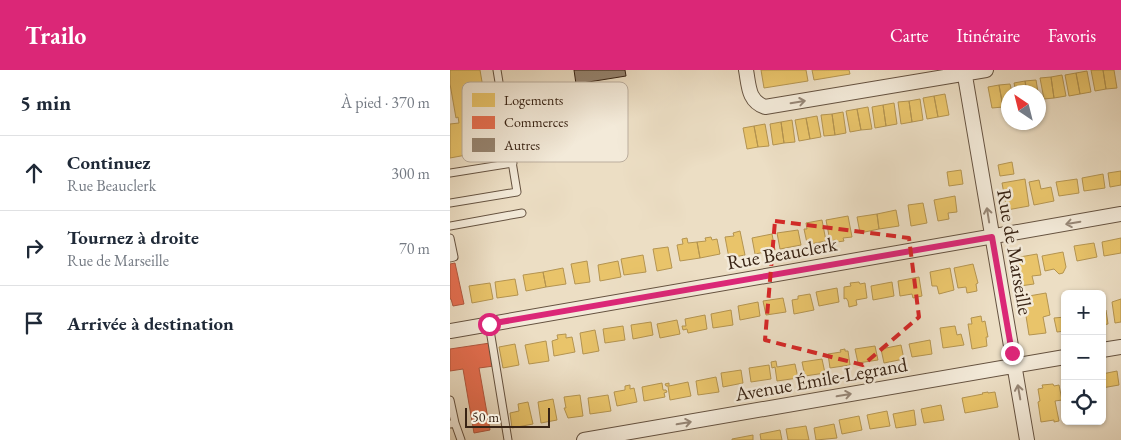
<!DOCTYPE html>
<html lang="fr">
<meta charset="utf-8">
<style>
:root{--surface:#fff;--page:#f6f6f7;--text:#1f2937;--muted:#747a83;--line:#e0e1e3;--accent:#db2777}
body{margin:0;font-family:"EB Garamond",serif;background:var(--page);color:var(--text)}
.controls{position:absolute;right:15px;bottom:15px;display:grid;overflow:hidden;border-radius:8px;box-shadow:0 1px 4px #0004}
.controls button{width:45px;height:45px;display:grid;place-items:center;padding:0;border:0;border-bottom:1px solid var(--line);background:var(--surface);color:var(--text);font:25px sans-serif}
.compass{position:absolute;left:551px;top:15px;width:45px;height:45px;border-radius:50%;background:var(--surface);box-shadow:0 1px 4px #0004;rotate:325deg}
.scale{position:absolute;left:15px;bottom:12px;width:85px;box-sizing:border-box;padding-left:5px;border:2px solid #382314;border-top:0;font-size:14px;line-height:18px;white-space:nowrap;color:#382314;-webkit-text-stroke:4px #f3ead9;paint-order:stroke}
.stop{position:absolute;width:15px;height:15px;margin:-11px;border:4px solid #db2777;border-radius:50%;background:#fff}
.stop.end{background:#db2777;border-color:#fff;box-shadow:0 1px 5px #0008}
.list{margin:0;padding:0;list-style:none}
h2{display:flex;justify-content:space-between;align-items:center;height:65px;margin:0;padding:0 20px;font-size:21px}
h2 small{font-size:16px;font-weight:400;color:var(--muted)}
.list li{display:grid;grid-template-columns:32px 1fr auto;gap:15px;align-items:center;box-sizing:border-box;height:75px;padding:0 20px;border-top:1px solid var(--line)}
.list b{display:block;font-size:19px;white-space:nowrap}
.list p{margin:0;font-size:16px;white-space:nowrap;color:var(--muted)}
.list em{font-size:16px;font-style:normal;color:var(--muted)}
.icon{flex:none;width:28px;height:28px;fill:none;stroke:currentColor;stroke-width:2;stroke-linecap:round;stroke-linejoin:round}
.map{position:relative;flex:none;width:671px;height:370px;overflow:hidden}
header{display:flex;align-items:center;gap:30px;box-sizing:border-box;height:70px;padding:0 25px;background:var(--accent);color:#fff}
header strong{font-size:24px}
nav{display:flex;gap:28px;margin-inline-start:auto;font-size:18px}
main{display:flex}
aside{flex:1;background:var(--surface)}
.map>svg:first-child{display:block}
.homes{fill:#e9c46a;stroke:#b49450}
.shops{fill:#e76f51;stroke:#b2583f}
.building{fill:#968470;stroke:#382314}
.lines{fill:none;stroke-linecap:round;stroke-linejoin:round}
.service-casing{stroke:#655240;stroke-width:9}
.minor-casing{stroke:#655240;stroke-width:16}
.service{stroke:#f3ead9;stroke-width:7}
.minor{stroke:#f3ead9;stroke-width:14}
.oneway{stroke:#968676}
.route{stroke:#db2777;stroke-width:6}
.marked{fill:none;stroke:#d62828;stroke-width:4;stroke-dasharray:10 6;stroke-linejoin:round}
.labels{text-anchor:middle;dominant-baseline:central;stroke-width:5;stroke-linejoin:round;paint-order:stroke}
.street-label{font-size:20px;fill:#382314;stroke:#f3ead9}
.key{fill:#f3ead9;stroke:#bbae9e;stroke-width:1}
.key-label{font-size:14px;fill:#382314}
</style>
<header>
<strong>Trailo</strong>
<nav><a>Carte</a><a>Itinéraire</a><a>Favoris</a></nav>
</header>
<main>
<aside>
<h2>5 min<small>À pied · 370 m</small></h2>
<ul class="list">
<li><svg class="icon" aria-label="ahead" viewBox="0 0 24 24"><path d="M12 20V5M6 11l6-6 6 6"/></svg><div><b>Continuez</b><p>Rue Beauclerk</p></div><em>300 m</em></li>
<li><svg class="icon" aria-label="right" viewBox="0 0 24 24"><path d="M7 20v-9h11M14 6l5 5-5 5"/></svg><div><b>Tournez à droite</b><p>Rue de Marseille</p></div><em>70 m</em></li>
<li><svg class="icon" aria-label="arrive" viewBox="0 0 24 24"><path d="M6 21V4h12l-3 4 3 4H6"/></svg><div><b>Arrivée à destination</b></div></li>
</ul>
</aside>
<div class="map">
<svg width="671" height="370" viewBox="0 0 671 370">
<rect width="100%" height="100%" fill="#ecdec4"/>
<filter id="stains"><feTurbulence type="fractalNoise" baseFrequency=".004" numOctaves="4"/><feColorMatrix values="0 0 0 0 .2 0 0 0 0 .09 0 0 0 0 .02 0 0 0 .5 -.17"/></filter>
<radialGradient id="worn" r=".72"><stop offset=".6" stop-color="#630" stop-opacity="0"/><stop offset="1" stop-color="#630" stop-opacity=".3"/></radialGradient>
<!-- homes -->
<path class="homes" d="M0 0H30L44 82 30 84 29 81 27 83 0 88V54L9 53 8 47 6 48 0 14Z
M311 0H356L358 11 314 18Z
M362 0H399L400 4 364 10Z
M641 0H653L656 19 645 21Z
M653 0H664L667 18 656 19Z
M637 1 641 22 630 24 626 3Z
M626 3 630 24 619 26 615 5Z
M612 5 616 26 604 28 601 7Z
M601 7 604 28 594 29 590 8Z
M586 10 588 22H577L575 11Z
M575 11 577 22H566L564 13Z
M560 14 562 22H558V36L553 37 549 15Z
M549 15 553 37 542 38 538 17Z
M495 24 499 45 488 47 484 26Z
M484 26 488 47 477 49 473 28Z
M470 29 473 50 462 52 459 31Z
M459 31 462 52 451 54 448 32Z
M444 33 447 54 436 56 433 35Z
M433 35 436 56 425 58 422 37Z
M418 37 422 59 411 60 407 39Z
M407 39 411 60 400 62 396 41Z
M393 42 396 63 385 65 382 44Z
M382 44 385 65 374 66 371 45Z
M367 46 371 67 360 69 356 48Z
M356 48 360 69 349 71 345 50Z
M342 50 345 72 334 73 331 52Z
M331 52 334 73 323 75 320 54Z
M315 54 319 76 308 77 304 56Z
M304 56 308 77 297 79 293 58Z
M562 92 564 104 550 106 548 95Z
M511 100 513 114 499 116 497 102Z
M671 101V115L660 117 658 103Z
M653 104 655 118 634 121 632 108Z
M575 109 579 136 557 140 552 113Z
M627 109 629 123 609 126 606 112Z
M589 110 591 119 601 117 604 131 584 135 579 112Z
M505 126 507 142 498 143 499 149 488 151 484 130Z
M473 133 477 153 461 156 458 135Z
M446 140 449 156 429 159 427 144Z
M427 144 429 159 410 163 407 147Z
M398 146 402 167 393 168 394 171 387 172 386 170 380 171 376 150Z
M372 150 376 171 360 174V172L357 173 354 159H357L356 153Z
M348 160 351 175 330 179 327 163Z
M290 161 295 185 279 188 275 167 284 166 283 163Z
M322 164 325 180 305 184 302 168Z
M261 167 262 170 267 169 270 184 250 188 247 172 256 171 255 168Z
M237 168 238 173 247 172 250 188 230 191 227 175 233 174 232 169Z
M671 168V183L654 186 652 172Z
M644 173 647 187 627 191 624 176Z
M218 177 222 198 207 201 203 179Z
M613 182 616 197 613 203 609 204 604 199 595 201 592 186Z
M587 184 591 205 582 206 584 214 570 216 564 188Z
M193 185 196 202 174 205 171 189Z
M137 191 140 212 125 214 121 194Z
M168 191 171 207 150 211 148 195Z
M523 194 528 213 526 214 527 221 517 223 516 217 508 218 504 198Z
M113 198 116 214 96 217 93 202Z
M500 198 504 220 489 224 487 216H482L480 202Z
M93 202 96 217 76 221 73 205Z
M469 207 472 226 463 228 462 224 450 226 448 211Z
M65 209 68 225 47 228 45 212Z
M409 212 410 214 415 213 417 228 406 230 407 235 399 237 398 231 396 228 394 229V217L401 216 400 213Z
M442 212 444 226 423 230 421 216Z
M40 213 43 229 22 233 19 216Z
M387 218 389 232 369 236 366 222Z
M596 223 600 245 593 247 596 263 579 265 573 227Z
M360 224 364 240 344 244 342 230 348 229V226Z
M333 228 336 242 316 245 313 231Z
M671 229V252L665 253 662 232Z
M308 232 310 246 290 250 288 236Z
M281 240 283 255 263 258 261 244Z
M652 240H656L658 254 652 255Z
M255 245 257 259 238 263 237 259 233 260 232 256H236L235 249Z
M531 246 532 252 535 251 538 267H536L537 276 522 279 518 254H522L521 248Z
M615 247V261L607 262 604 248Z
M227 250 230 264 210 268 207 254Z
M201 252 203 265 183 269 181 255Z
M173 256 175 270 155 273 153 259Z
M505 256 507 265 511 264 514 275 493 278 490 258Z
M145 260 149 281 133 284 130 263Z
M116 264V268L122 267 125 282 104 286 102 271 108 269 107 265Z
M480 270 482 284 462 287 459 274Z
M96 271 99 291 79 294 75 275Z
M65 274 69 295 53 298 49 277Z
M451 275 454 289 434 293 431 279Z
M425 276 428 290 408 293 405 279Z
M395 279V281H398L400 295 380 298 378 284 391 282 390 280Z
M372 289 375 303 355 306 352 292Z
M326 291 327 297 345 294 348 308 327 311 325 297 322 298 321 292Z
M319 295 321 309 301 312 299 298Z
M291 300 293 313 273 317 271 303Z
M667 301 669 315 652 318V304Z
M266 307 269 322 248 325 246 311Z
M238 312 241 326 220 330 218 316H216L215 314 219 313V316Z
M212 313 213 320H216L217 322 214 323 215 327 194 331 192 317Z
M603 314 604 316 609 315 612 330 605 331 609 351 604 352V350L591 352 588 332 590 331 588 319 593 318 592 315Z
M180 315V319L184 318 187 332 167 336 164 322 175 320V316Z
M538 322V323L545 322 548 337 515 343 512 328 533 324 532 323Z
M130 325 133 346 118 348 114 338H116L114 327Z
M158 325 161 341 140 344 138 328Z
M103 329 107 350 91 353 88 332Z
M78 332 83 354 62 358 60 343 69 341 68 334Z
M491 335 494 350 474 353 471 339Z
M464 340 466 355 446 358 443 344Z
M437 341 440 356 420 359 417 345Z
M409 346 412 360 392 364 389 350Z
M384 354 387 368 366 370 364 358Z
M356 356 359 370H338L336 359Z
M330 360 332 370H311L310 364Z
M303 365V370H282V369Z"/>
<!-- shops -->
<path class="shops" d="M5 193 14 234 3 236 1 229H0V194Z
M40 273 44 296 29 298 40 360 24 363 13 299 0 301V279Z"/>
<!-- building -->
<path class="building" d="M124 0H175L176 6 126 14Z"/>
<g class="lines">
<!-- service casing -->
<g class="service-casing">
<path id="service" d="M0 103 63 93
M0 133 67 122 47 0
M0 156 72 143
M0 168 4 187 0 188
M39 254 58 370
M0 330 5 353 0 354
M5 353 11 370"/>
</g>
<!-- minor casing -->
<g class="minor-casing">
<path id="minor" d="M296 0C299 16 298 31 315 37L536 0
M514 0 577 370
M0 261 671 144
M652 280 671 277
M134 370 615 287"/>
</g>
<!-- service -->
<use href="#service" class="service"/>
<!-- minor -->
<use href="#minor" class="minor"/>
</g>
<!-- one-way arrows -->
<defs><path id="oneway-shaft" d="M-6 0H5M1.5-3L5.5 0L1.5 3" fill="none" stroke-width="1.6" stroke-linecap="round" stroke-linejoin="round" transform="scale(1.25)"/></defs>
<g class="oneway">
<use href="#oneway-shaft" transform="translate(348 32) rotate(-9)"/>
<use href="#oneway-shaft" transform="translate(538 145) rotate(-99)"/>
<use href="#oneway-shaft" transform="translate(623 153) rotate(170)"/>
<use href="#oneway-shaft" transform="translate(569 322) rotate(-100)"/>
<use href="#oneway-shaft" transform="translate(394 325) rotate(-10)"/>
<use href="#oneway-shaft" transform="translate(234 353) rotate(-10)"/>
</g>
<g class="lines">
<!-- route -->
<path class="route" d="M39 254 542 167 562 283"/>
</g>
<!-- marked area -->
<path class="marked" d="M325 151 459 168 469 247 413 295 315 270Z"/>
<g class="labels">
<!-- street labels -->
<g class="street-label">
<text transform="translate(565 182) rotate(80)">Rue de Marseille</text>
<text transform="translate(332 183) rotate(-10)">Rue Beauclerk</text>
<text transform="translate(371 309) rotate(-10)">Avenue Émile-Legrand</text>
</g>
</g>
<!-- legend -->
<rect x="12" y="12" width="166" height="80" rx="8" class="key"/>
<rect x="22" y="23" width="23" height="14" fill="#e9c46a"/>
<rect x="22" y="46" width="23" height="13" fill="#e76f51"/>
<rect x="22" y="68" width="23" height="14" fill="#968470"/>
<g class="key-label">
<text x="54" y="35">Logements</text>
<text x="54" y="57">Commerces</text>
<text x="54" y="80">Autres</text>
</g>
<rect width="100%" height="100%" filter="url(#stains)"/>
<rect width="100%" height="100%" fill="url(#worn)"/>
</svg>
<div class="controls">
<button>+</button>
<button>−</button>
<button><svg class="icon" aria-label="locate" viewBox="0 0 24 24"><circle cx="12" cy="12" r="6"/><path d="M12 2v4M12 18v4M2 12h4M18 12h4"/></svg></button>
</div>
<svg class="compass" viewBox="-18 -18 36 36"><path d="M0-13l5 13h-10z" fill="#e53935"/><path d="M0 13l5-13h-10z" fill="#747a83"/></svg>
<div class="scale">50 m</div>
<div class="stop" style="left:39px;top:254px"></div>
<div class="stop end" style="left:562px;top:283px"></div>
</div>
</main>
